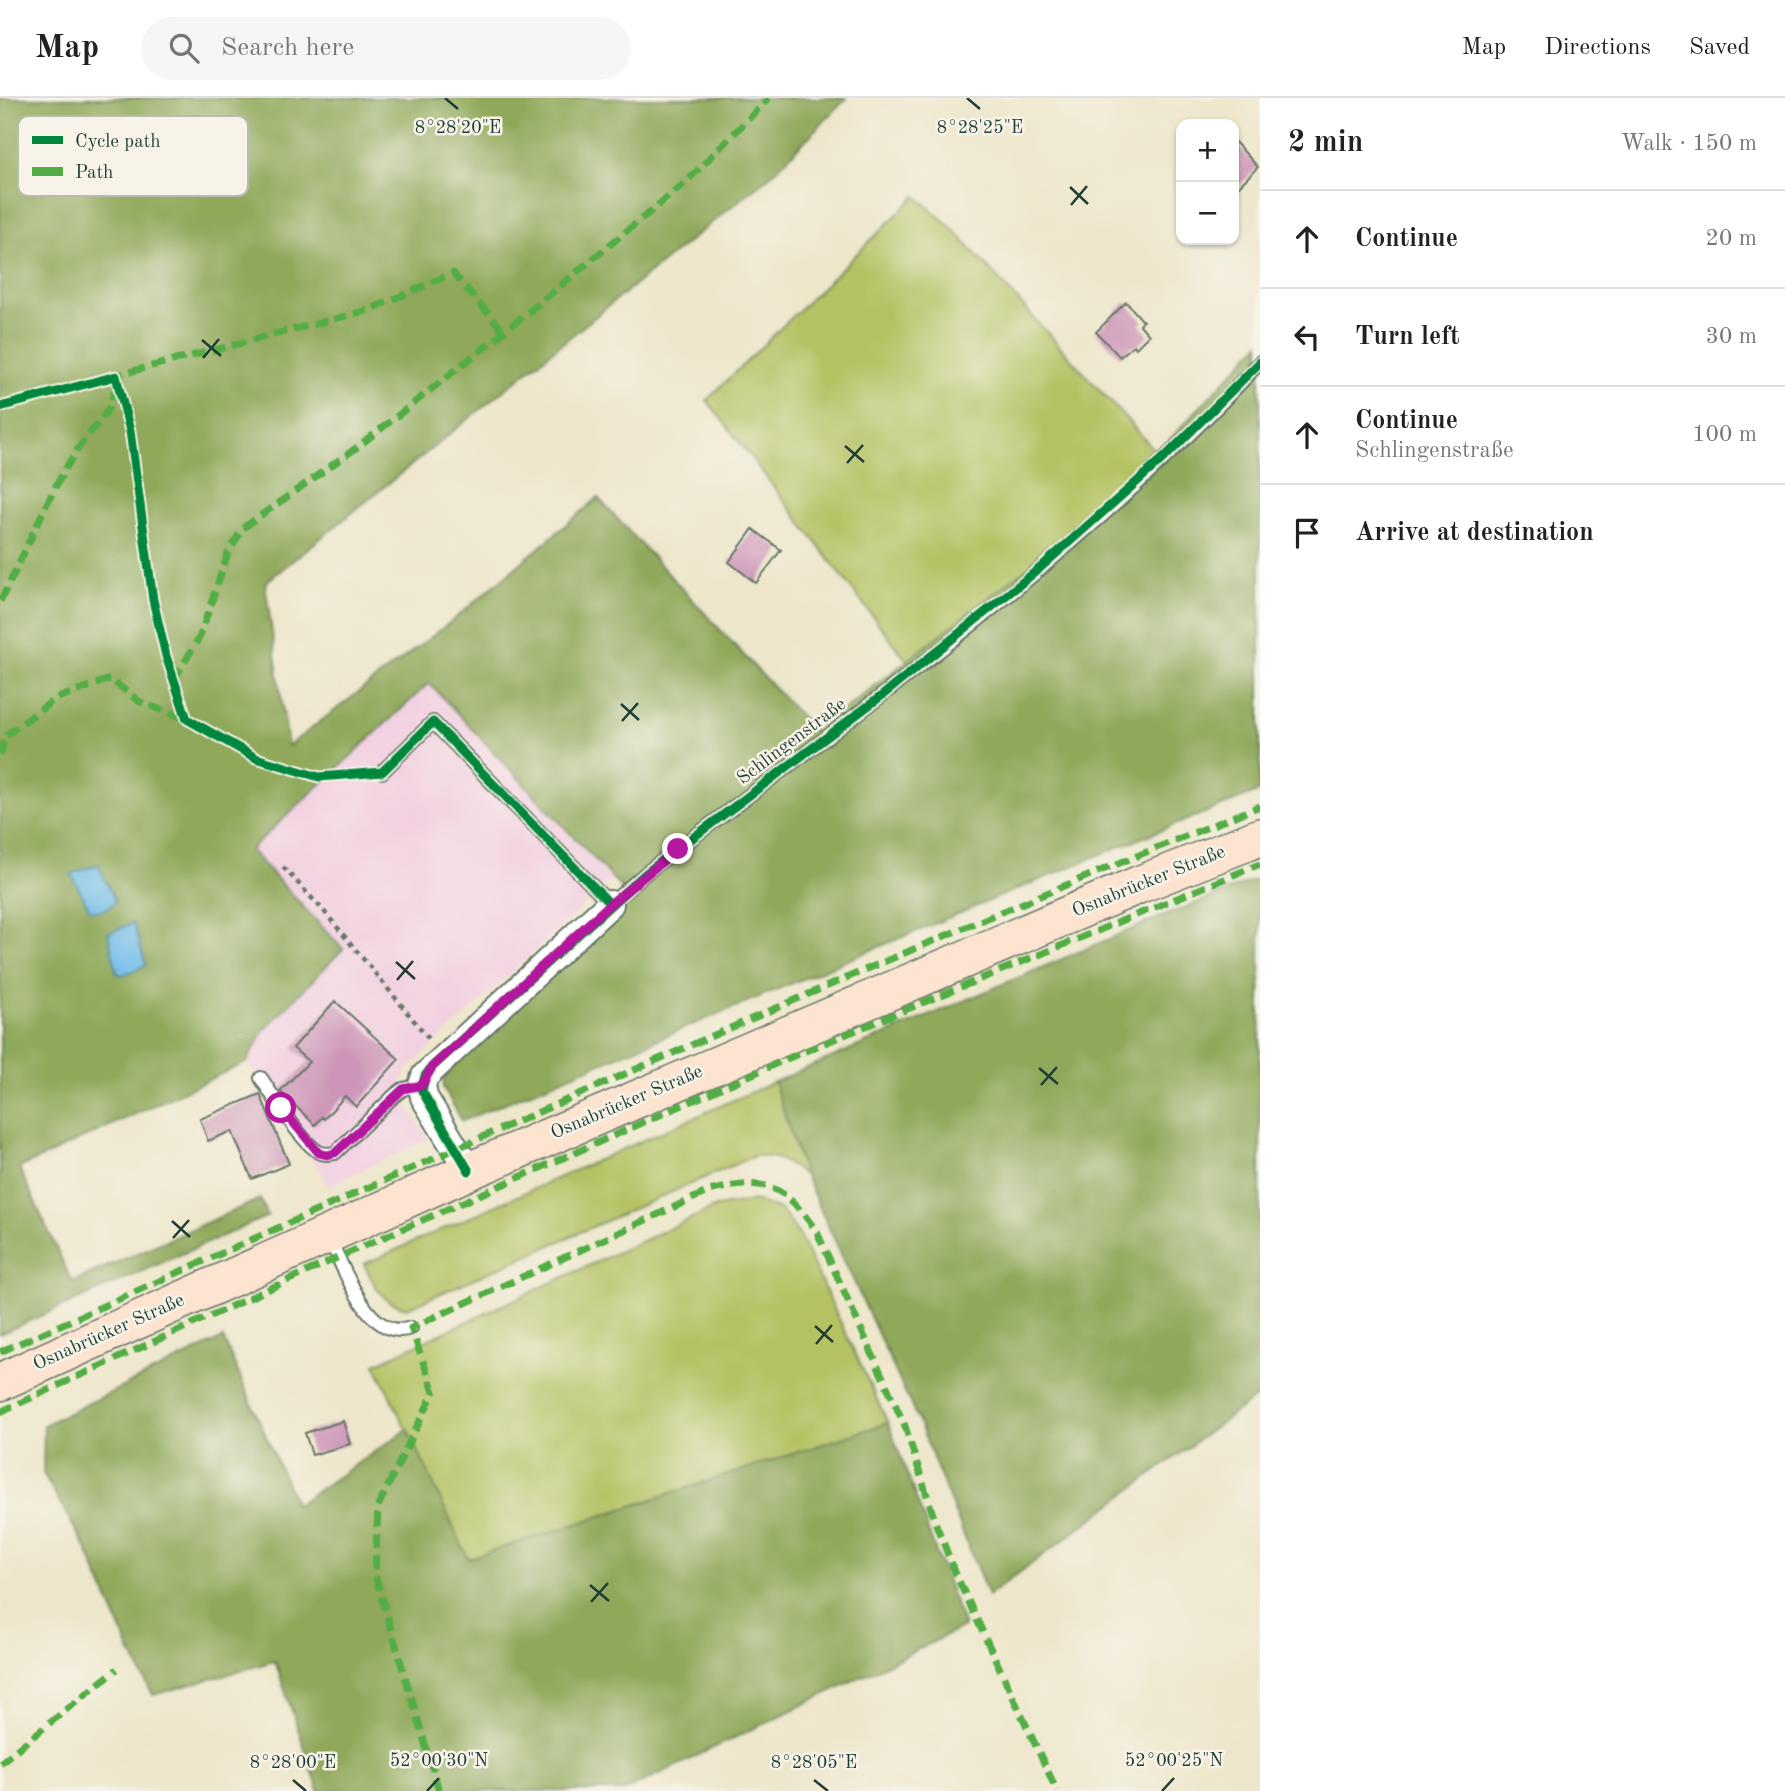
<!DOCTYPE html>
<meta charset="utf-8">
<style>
:root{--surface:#fff;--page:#f6f6f6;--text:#202124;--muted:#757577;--line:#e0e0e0}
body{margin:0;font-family:"Old Standard TT",serif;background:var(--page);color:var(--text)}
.controls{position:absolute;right:21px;top:21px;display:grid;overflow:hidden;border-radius:14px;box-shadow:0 2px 5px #0004}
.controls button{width:63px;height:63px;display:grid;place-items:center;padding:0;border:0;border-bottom:2px solid var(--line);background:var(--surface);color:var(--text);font:35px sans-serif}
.stop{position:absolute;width:21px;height:21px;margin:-16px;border:5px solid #b5179e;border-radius:50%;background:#fff}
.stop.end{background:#b5179e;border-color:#fff;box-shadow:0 2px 7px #0008}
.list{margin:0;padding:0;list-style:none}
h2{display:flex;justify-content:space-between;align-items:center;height:91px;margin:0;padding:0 28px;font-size:30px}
h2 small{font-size:23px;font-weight:400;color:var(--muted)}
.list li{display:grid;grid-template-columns:46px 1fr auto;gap:21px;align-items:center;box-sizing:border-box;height:98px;padding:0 28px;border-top:2px solid var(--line)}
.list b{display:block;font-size:26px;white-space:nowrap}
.list p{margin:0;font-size:23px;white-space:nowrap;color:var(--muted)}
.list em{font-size:23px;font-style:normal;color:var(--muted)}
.icon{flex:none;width:38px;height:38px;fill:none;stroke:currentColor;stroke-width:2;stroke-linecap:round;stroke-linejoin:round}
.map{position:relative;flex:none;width:1260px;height:1693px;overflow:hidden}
header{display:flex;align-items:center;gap:42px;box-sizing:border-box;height:98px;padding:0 35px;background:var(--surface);border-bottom:2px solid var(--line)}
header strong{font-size:33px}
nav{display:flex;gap:38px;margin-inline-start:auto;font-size:24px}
.search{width:490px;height:63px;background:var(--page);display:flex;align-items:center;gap:18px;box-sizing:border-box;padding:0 24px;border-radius:38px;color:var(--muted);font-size:26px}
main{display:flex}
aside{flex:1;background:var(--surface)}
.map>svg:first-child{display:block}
.built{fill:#f2cfe1}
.green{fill:#b4c264;stroke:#6a804c;stroke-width:2}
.forest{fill:#8fa85a;stroke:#577247;stroke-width:2}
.water{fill:#70bdea;stroke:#487d8f;stroke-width:2}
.building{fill:#cd96b8}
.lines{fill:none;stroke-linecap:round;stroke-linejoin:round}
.service-casing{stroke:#677868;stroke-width:16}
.minor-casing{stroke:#677868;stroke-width:30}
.secondary-casing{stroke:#677868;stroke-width:40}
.path{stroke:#677868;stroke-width:4.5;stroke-dasharray:5 5;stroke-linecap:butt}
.service{stroke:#fff;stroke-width:12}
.minor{stroke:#fff;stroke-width:26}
.secondary{stroke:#fde4d1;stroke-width:37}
.quiet{stroke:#52ad45;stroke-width:7;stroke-dasharray:14 7;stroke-linecap:butt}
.cycleway-casing{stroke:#f7f3e8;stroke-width:13}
.cycleway{stroke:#00873e;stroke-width:9}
.route{stroke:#b5179e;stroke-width:9}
.ticks{fill:none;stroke:#1f3d34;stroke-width:2.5}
.labels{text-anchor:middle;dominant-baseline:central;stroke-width:5;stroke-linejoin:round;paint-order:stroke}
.street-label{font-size:19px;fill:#1f3d34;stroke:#f7f3e8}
.key{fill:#f7f3e8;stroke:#b6bcb2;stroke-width:2}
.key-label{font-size:19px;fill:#1f3d34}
.ticks-label{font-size:18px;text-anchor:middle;fill:#1f3d34;stroke:#f7f3e8;stroke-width:5;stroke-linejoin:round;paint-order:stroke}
</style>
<header>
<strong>Map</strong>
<div class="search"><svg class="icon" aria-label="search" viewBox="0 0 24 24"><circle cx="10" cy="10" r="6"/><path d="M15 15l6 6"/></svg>Search here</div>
<nav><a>Map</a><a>Directions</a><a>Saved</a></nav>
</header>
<main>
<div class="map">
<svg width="1260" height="1693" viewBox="0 0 1260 1693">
<rect width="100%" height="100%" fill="#f7f3e8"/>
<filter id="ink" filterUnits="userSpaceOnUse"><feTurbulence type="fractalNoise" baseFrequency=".0143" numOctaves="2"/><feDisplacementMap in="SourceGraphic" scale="14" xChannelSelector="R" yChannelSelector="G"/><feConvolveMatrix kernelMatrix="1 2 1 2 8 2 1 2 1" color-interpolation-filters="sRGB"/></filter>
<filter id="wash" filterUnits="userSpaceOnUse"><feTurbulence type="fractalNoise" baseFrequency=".00686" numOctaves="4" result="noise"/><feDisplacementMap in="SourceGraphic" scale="28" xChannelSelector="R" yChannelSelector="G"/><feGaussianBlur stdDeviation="1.57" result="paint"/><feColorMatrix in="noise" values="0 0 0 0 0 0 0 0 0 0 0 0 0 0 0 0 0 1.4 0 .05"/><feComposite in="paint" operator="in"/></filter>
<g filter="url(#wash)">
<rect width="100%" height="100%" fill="#ede6ca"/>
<!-- built -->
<path class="built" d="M429 585 612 781 411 968 405 977 402 985 406 1005 428 1041 328 1088 319 1071 270 1004 247 964 264 932 343 851 250 752Z"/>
<!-- green -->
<path class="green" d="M916 98 950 128 1157 355 1036 463 908 564 707 302Z
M774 984 805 1078C788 1065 775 1056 754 1058L407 1210C380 1204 375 1188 364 1166Z
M755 1103 781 1112 798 1135 888 1325 468 1461 375 1266 716 1109Z"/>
<!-- forest -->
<path class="forest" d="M0 0H847L772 76 265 485 288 648 452 523 598 400 815 634 1036 463 1157 355 1260 245V693L1116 750 462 1023 443 989 444 981 455 966 633 802 429 585 250 752 343 851 264 932 247 964 19 1070 72 1184 260 1101 268 1118 0 1236Z
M1260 780V1296L988 1498 918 1322 805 1078 774 984 1158 820Z
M223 1240 296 1407 408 1331 468 1461 888 1325 964 1529 624 1693H319L275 1563 153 1597 132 1557 87 1452 43 1375 44 1327Z"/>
<!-- water -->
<path class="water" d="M98 766 115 803C108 812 101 814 90 812L71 776Z
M133 825 146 867 123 877 117 875 108 835Z"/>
<g id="blocks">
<!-- building -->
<path class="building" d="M1234 43 1258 69 1234 93Z
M1126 204 1143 223 1140 227 1149 237 1136 250 1134 247 1120 259 1096 234Z
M753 431 781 452 756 485 729 464Z
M335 903 399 961 356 1009 345 998 324 1021 322 1019 315 1027 280 993 309 964 293 950Z
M260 996 289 1066 252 1081 232 1033 208 1043 200 1021Z
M343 1323 350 1346 312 1357 305 1335Z"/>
</g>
</g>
<g filter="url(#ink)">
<use href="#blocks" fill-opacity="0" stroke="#677868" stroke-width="2"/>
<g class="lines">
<!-- service casing -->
<g class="service-casing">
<path id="service" d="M382 674 433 624 610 806 646 775C858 614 1079 460 1260 264
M261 980C272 997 302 1045 319 1054 324 1057 329 1056 335 1055L395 997 403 991 422 987
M329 1140C344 1169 368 1245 411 1230"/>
</g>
<!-- minor casing -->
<g class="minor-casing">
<path id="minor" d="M469 1073 424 999 422 987 425 978 610 806"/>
</g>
<!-- secondary casing -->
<g class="secondary-casing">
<path id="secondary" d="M0 1284 469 1073 1138 787 1260 739"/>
</g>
<!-- path -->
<path class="path" d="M283 769 323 812 430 942"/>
<!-- service -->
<use href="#service" class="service"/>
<!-- minor -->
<use href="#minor" class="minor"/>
<!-- secondary -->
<use href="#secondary" class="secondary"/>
<!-- quiet -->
<path class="quiet" d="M110 279 369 212 453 175 504 234
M0 503C29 450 49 390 85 341 97 325 113 311 114 292
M174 582 200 538 228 455 243 430 359 348 504 234 685 85 769 0
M0 657 5 638 55 601 110 581 140 604 187 621
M0 1254C418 1068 835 878 1260 708
M0 1314 339 1159 798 956 1260 766
M0 1665 117 1571
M439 1693 375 1477 378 1408 434 1294 411 1230 709 1093C768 1079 782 1085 817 1134L905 1328 937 1429 957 1479 1057 1693"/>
<!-- cycleway casing -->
<g class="cycleway-casing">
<path id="cycleway" d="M0 309 116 278 130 333 153 502 166 558 187 621 256 660 319 679 382 674 433 624 610 806
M469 1073 422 993 425 978 432 969 646 775 884 596 1040 470 1167 357 1260 264"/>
</g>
<!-- cycleway -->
<use href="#cycleway" class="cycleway"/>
</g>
</g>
<g class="lines" filter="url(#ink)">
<!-- route -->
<path class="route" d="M281 1010 319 1055 327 1057 335 1055 403 991 422 987 432 969 610 806 678 751"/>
</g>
<!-- ticks -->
<path class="ticks" d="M445 0 458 11M967 0 980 11M1070 89 1088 106M1071 107 1087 88M202 242 221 258M203 260 219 241M845 348 864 364M847 365 863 347M621 606 639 622M622 623 638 605M396 864 415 881M397 882 413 863M1039 970 1058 986M1041 987 1057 969M172 1123 190 1139M173 1140 189 1122M815 1228 833 1244M816 1246 832 1227M590 1487 609 1503M591 1504 608 1485M293 1682 306 1693M814 1682 828 1693M427 1693 439 1680M1162 1693 1174 1680"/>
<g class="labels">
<!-- street labels -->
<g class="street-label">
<text transform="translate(792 644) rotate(-37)">Schlingenstraße</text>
<text transform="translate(1149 784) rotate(-22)">Osnabrücker Straße</text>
<text transform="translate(627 1005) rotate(-23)">Osnabrücker Straße</text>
<text transform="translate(109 1235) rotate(-24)">Osnabrücker Straße</text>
</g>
</g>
<!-- legend -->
<rect x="18" y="18" width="230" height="80" rx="10" class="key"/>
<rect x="32" y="38" width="31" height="8" fill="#00873e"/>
<rect x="32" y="69" width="31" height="9" fill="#52ad45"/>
<g class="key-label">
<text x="75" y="49">Cycle path</text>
<text x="75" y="80">Path</text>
</g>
<g class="ticks-label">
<text x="458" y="35">8°28'20"E</text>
<text x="980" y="35">8°28'25"E</text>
<text x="439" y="1668">52°00'30"N</text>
<text x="1174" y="1668">52°00'25"N</text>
<text x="293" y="1670">8°28'00"E</text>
<text x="814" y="1670">8°28'05"E</text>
</g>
</svg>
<div class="controls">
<button>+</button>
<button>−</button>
</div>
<div class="stop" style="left:281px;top:1010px"></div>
<div class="stop end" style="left:678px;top:751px"></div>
</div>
<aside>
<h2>2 min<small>Walk · 150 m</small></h2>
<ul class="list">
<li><svg class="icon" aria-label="ahead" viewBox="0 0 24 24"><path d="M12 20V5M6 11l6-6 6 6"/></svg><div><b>Continue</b></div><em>20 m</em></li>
<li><svg class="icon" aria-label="left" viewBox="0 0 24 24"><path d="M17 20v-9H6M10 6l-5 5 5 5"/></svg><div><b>Turn left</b></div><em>30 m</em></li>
<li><svg class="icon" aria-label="ahead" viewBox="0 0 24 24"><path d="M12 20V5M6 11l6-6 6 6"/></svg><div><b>Continue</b><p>Schlingenstraße</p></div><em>100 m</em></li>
<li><svg class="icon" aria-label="arrive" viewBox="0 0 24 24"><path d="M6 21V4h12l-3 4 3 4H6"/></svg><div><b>Arrive at destination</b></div></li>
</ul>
</aside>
</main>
